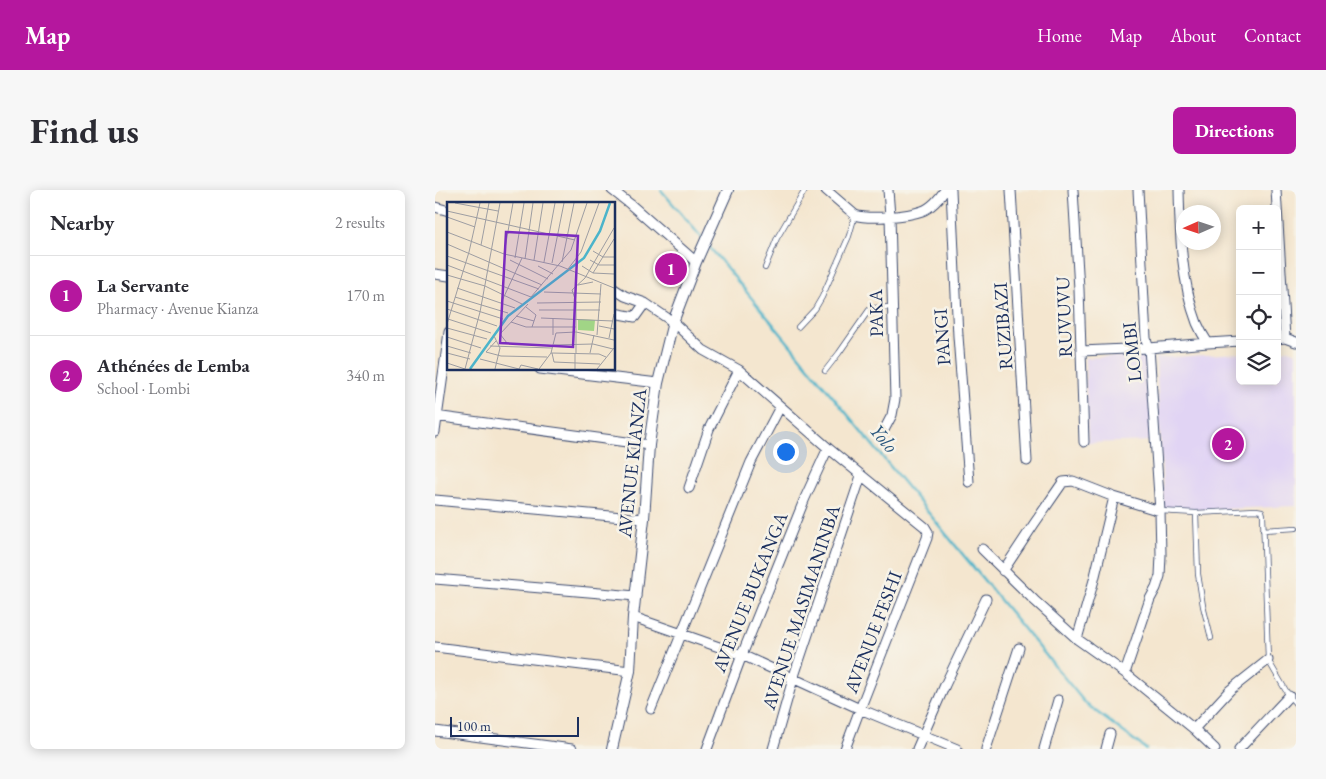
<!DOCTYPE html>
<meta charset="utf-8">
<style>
:root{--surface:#fff;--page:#f7f7f7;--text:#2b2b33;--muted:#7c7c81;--line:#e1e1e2;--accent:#b5179e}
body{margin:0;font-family:"EB Garamond",serif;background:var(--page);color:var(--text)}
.controls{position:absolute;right:15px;top:15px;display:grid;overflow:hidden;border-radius:8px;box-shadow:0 2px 12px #0003}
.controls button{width:45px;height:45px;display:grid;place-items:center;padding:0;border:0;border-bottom:1px solid var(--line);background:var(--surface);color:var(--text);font:25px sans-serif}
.compass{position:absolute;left:741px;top:15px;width:45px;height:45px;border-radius:50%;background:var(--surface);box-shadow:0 2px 12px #0003;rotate:267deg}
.scale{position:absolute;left:15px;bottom:12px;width:129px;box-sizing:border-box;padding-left:5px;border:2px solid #1b2f5e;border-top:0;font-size:14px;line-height:18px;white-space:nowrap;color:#1b2f5e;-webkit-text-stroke:4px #f7f3e8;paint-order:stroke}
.you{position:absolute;left:350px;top:261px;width:18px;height:18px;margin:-12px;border:4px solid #fff;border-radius:50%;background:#1a73e8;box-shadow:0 0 0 8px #1a73e833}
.badge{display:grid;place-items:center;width:32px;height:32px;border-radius:50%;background:var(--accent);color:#fff;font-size:16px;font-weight:700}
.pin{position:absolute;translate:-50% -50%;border:2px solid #fff;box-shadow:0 1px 5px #0006}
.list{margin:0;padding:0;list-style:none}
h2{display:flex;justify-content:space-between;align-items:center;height:65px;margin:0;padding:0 20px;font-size:21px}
h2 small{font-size:16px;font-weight:400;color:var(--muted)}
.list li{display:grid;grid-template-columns:32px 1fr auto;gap:15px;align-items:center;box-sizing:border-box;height:80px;padding:0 20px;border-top:1px solid var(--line)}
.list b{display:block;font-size:19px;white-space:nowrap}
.list p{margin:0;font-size:16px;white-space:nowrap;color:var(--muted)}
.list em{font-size:16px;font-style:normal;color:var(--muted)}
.icon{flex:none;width:28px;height:28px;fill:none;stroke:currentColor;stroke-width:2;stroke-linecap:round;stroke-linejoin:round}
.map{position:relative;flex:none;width:861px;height:559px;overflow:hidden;border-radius:8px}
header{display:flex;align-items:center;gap:30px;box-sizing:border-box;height:70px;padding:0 25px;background:var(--accent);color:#fff}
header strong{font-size:24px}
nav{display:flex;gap:28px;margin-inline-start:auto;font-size:18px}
.intro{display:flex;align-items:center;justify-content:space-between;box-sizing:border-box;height:120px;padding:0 30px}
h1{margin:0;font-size:35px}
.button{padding:12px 22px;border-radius:8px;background:var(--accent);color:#fff;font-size:18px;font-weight:700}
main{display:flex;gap:30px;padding:0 30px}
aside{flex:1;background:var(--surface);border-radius:8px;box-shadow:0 2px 12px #0003}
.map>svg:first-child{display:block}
.built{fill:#e1d4f4}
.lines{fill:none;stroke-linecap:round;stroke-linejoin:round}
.stream{stroke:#4cb4ca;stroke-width:2.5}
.service-casing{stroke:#3c4a6f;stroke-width:6}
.minor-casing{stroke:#3c4a6f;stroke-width:11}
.tertiary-casing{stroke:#3c4a6f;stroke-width:12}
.service{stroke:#fff;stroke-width:4.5}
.minor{stroke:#fff;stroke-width:9}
.tertiary{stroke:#fff;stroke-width:10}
.labels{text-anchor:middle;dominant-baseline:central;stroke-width:5;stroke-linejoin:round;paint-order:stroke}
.street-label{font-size:19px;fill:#1b2f5e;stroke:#f7f3e8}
.water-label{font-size:20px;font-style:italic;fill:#2a577e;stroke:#f7f3e8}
.inset-river{fill:none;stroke:#4cb4ca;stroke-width:2.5}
.inset-road{fill:none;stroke:#9d9da2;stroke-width:1}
.view{fill:#7b2cbf;fill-opacity:0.15;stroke:#7b2cbf;stroke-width:2.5}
.inset-edge{fill:none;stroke:#1b2f5e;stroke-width:2.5}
</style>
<header>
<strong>Map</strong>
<nav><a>Home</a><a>Map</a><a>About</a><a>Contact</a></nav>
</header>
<div class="intro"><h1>Find us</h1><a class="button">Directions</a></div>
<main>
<aside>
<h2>Nearby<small>2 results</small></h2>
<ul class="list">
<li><span class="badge">1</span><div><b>La Servante</b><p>Pharmacy · Avenue Kianza</p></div><em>170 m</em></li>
<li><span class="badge">2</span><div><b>Athénées de Lemba</b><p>School · Lombi</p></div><em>340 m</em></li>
</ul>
</aside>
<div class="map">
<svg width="861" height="559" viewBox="0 0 861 559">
<rect width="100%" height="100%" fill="#f7f3e8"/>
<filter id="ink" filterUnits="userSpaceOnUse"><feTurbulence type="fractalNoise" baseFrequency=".02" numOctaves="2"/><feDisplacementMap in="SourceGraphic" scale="10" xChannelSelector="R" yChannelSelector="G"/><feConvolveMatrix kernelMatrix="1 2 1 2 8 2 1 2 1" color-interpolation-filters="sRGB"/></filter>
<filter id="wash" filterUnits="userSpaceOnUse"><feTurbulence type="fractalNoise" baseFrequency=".0096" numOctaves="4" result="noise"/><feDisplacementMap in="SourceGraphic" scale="20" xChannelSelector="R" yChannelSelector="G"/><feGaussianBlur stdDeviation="1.12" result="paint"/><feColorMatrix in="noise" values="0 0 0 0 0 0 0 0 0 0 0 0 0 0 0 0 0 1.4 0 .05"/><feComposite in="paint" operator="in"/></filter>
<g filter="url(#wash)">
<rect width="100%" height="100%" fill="#f4e6cf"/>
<!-- built -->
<path class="built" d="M853 160 861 163V316L762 320 729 318 721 168 805 163V191H842V161Z
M714 165 718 251 653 253 650 168Z"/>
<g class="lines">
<!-- stream -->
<path class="stream" d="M226 0 267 48
M272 54 651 514 711 559"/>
</g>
</g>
<g filter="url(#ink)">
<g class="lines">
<!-- service casing -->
<g class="service-casing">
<path id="service" d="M330 78 342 48 370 0
M363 137 380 119 387 107 414 46 420 25
M390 181 404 163 434 120 438 118 457 117
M725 321 761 323 821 320 827 321 828 325 833 470 854 506 861 514
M761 323 763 384 768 416 776 448
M828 340 861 338"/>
</g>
<!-- minor casing -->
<g class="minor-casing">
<path id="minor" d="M177 0 195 14 261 72
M391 0 420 25C434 30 473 26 487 21 496 18 505 8 510 0
M516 0 523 146 534 292
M576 0 592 271
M638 0 644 99 649 252
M744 0C745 44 746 91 762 133 765 140 769 147 773 153L805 151
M841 0 850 148
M0 17 14 21
M0 84 14 86
M179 99 190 106 210 113 238 132 268 160 304 180 393 258 490 337 493 342 492 348 425 519 410 559
M179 123 200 127 210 113
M842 149 850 148 861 152
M646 161 714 158 773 153
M105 179 223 193
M0 226 214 255
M0 242 14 142
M448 242 457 225 460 209 455 26 453 0
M254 298 274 239 304 180
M0 310 209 329
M547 359 599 410 642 449 690 483 759 539 780 559
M568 381 599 334 628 292 638 291 679 307 725 321
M0 389 201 406
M198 427 307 465 425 519 522 559
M642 449 659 390 679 307
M0 457 195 481
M690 483 715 409 721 398 725 386 726 365 725 321 714 158 712 153 711 148 703 0
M216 519 316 272 345 217
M759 539 795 500 833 470
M0 541 137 559
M272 559 307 465 370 308 393 258
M338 559 358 489 426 286
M482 559 510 495 551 409
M551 559 584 458
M609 559 623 510
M671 559 675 544
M804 559 854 506"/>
</g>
<!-- tertiary casing -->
<g class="tertiary-casing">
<path id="tertiary" d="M177 559 195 481 198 427 209 329 214 255 223 193 238 132 261 72 293 0"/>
</g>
<!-- service -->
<use href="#service" class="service"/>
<!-- minor -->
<use href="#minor" class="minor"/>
<!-- tertiary -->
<use href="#tertiary" class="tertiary"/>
</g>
</g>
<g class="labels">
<!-- street labels -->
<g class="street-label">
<text transform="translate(441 123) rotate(-91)">PAKA</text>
<text transform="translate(629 127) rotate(-92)">RUVUVU</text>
<text transform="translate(568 136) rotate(-94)">RUZIBAZI</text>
<text transform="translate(507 147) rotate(-94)">PANGI</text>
<text transform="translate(697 162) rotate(-96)">LOMBI</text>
<text transform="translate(197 273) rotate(-84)">AVENUE KIANZA</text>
<text transform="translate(315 402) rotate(-68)">AVENUE BUKANGA</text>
<text transform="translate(366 417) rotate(-72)">AVENUE MASIMANINBA</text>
<text transform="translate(438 442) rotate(-69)">AVENUE FESHI</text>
</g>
<!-- water labels -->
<g class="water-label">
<text transform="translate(449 248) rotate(50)">Yolo</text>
</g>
</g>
<!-- overview -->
<g transform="translate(12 12)">
<rect width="168" height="168" fill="#f4e6cf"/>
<path d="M131 117 148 118 147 129 131 128Z" fill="#a1d586"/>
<path class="inset-river" d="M23 167 61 114 137 56 153 29 163 1"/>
<path class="inset-road" d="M8 1 51 9M0 9 128 38M0 15 28 25M0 30 57 52 113 64 167 86M0 42 95 83M34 43 42 1M146 49 156 55H167M57 52 66 1M0 54 92 87M68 56 77 1M78 57 86 1M63 58 101 77M87 58 96 1M143 58 152 63H167M97 60 108 1M115 60 127 1M105 61 117 1M0 63 84 95 124 48 140 1M91 64 106 72M135 64 146 71 167 72M121 67 134 50 152 1M146 71 167 37M0 73 38 84 75 102M131 83 146 80M10 86 68 106M97 90 154 92M8 95 61 111M0 99 56 117M54 101 75 56M90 101 154 100M79 105 89 113 85 125M0 107 50 124M92 108H153M69 114 87 119M94 116 166 119M106 116V133M1 117 44 131M64 120 79 125H129M0 122 22 50 33 1M152 124 167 127M0 126 40 137M150 133 154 82M47 134 53 146 48 167M0 135 34 146M162 136 167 112M49 139 39 150 54 154 100 155M60 141 53 132 81 102M107 143 146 142 166 147M0 144 24 151M43 144 105 146M0 151 23 157M104 151 152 152 159 155M105 151 107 160 153 162M128 151V167M129 151V100L125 88 138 76 167 26M143 151 147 133M33 157 72 167M0 161 18 167M18 167 33 110 53 1M72 167 74 163 91 167M92 167 104 151 109 131 129 130 167 138M150 167 167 146"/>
<path class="view" d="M59 30 131 34 126 145 53 141Z"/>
<rect width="168" height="168" class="inset-edge"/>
</g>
</svg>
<div class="controls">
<button>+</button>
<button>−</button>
<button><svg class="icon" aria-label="locate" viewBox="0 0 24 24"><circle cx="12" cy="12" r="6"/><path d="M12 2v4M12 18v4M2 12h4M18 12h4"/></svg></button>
<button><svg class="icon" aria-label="layers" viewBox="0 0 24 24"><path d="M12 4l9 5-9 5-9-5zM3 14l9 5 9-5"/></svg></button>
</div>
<svg class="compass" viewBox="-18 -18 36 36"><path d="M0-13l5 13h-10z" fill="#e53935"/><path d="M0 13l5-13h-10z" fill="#7c7c81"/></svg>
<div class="scale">100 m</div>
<div class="you"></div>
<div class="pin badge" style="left:236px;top:79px">1</div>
<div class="pin badge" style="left:793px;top:254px">2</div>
</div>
</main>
